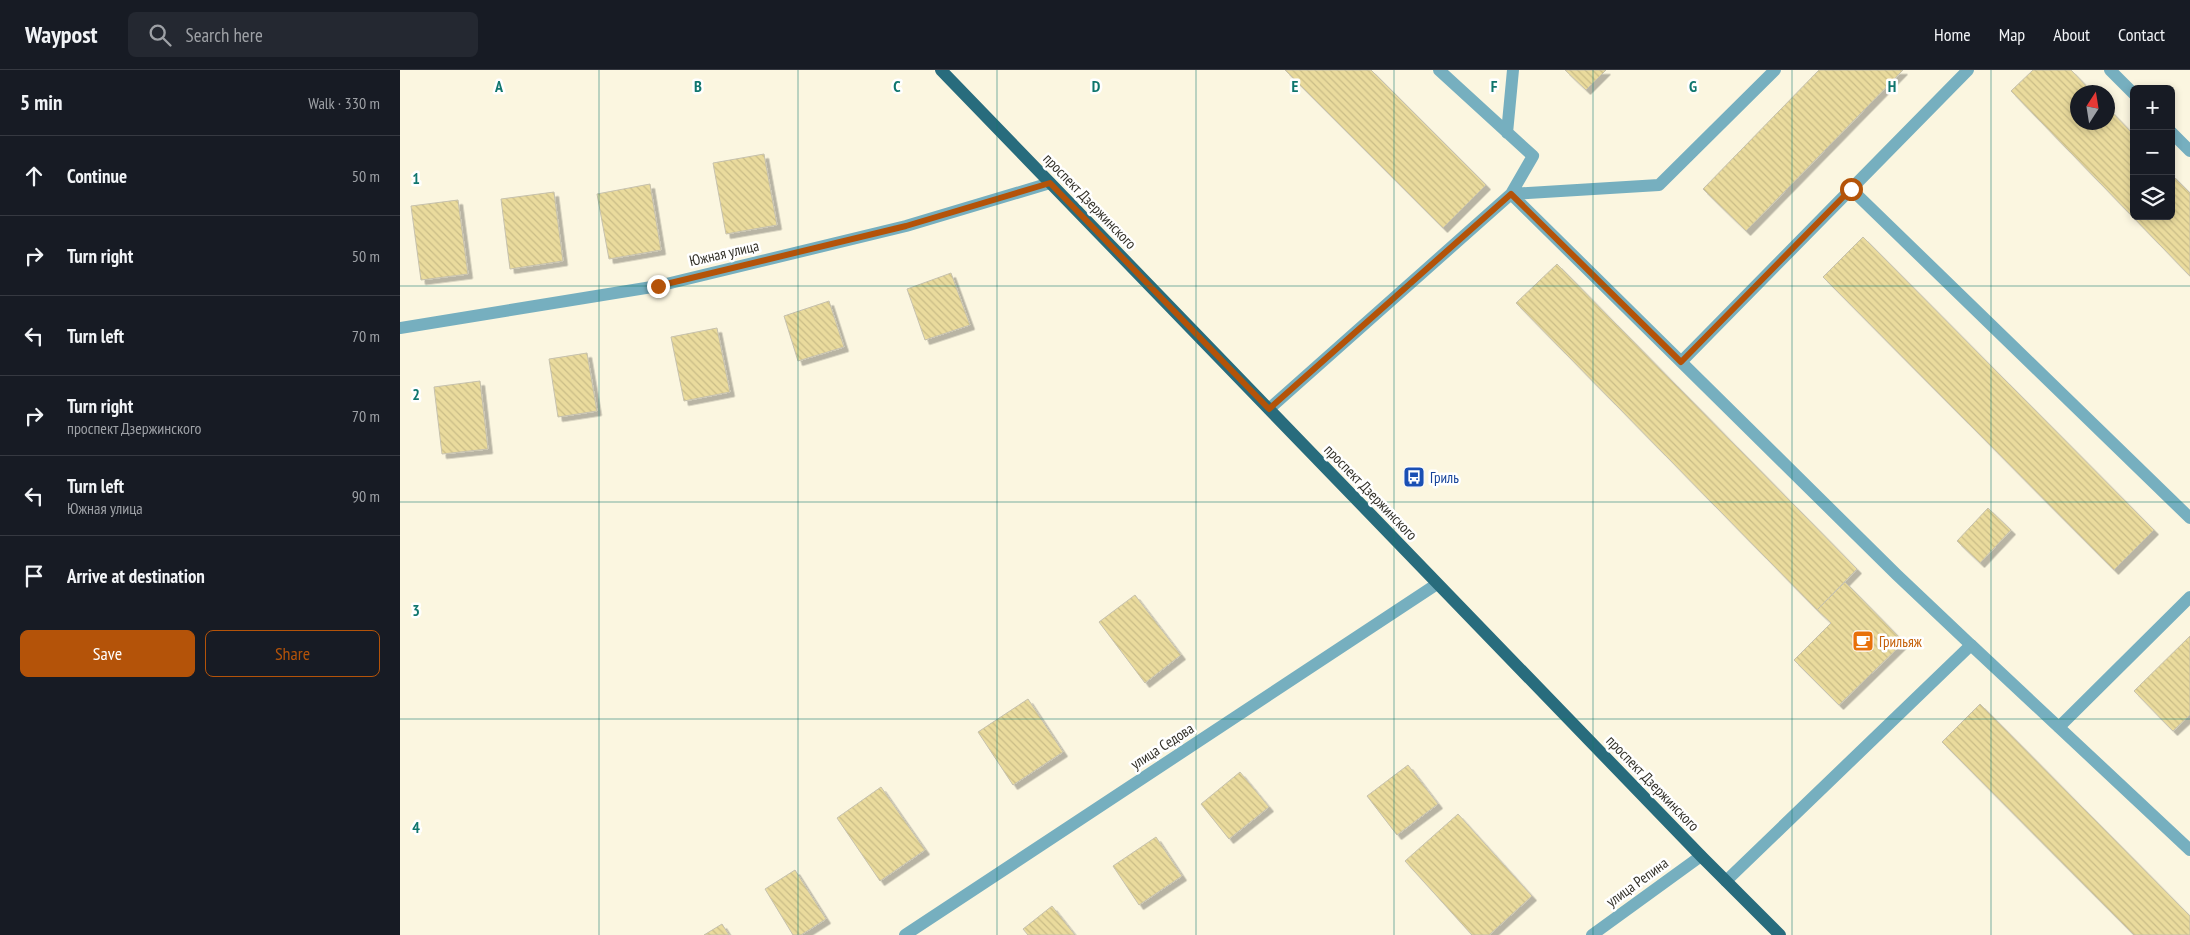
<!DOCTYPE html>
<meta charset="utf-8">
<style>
:root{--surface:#171b24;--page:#242831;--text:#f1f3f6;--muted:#9ea1a6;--line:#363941;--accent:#b45309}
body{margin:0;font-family:"PT Sans Narrow",sans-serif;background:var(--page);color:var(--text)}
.controls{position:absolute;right:15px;top:15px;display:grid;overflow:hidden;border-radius:8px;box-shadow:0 2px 8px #0003}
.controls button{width:45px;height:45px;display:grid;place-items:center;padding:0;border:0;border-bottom:1px solid var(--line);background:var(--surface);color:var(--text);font:25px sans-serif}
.compass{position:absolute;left:1670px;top:15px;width:45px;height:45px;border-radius:50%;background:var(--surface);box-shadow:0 2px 8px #0003;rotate:12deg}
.stop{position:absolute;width:15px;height:15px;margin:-11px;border:4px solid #b45309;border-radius:50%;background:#fff}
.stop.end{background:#b45309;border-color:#fff;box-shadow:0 1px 5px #0008}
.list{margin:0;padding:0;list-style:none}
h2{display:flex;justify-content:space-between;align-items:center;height:65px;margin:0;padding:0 20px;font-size:21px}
h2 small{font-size:16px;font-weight:400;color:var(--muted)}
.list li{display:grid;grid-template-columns:32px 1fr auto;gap:15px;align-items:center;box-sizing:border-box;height:80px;padding:0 20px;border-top:1px solid var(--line)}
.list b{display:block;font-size:19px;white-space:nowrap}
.list p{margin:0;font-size:16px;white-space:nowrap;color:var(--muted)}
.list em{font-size:16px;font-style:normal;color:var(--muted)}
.actions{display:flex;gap:10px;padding:15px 20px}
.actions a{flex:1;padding:11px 0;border:1px solid var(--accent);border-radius:8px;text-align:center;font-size:18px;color:var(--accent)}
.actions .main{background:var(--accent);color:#fff}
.icon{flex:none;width:28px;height:28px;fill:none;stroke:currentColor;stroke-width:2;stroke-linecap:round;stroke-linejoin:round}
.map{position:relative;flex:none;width:1790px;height:865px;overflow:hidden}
header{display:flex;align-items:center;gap:30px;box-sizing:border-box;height:70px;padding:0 25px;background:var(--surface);border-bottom:1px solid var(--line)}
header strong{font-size:24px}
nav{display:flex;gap:28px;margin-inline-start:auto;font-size:18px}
.search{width:350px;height:45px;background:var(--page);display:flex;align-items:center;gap:12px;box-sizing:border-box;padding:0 18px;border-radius:8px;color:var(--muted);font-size:19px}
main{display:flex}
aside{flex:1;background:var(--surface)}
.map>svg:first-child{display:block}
.building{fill:url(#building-back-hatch);stroke:#c6c1ad;filter:url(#shadow)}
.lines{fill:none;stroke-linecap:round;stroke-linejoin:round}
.lane{stroke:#76afbf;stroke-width:12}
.street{stroke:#76afbf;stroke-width:12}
.primary{stroke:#286c7d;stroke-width:12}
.route{stroke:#b45309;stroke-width:6}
.grid{fill:none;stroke:#0f766e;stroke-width:1;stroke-opacity:0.55}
.labels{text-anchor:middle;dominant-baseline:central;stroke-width:5;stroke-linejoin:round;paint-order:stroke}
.street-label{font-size:15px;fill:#34322a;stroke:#fff}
.transit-label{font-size:15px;fill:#164399;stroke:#fff;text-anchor:start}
.food-label{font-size:15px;fill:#c56008;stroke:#fff;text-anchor:start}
.grid-label{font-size:16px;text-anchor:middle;font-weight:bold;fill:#0f766e;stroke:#fff;stroke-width:5;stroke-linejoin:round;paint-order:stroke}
</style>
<header>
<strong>Waypost</strong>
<div class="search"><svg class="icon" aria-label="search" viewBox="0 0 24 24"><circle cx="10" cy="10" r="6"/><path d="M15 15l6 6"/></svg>Search here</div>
<nav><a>Home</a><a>Map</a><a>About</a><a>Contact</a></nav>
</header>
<main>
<aside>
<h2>5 min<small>Walk · 330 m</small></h2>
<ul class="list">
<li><svg class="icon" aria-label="ahead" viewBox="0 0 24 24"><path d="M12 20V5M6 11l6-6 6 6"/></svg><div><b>Continue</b></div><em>50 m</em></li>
<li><svg class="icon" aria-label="right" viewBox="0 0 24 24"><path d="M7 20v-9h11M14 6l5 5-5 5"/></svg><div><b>Turn right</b></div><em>50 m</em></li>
<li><svg class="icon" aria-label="left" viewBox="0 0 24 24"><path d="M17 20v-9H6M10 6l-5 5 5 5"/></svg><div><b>Turn left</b></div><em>70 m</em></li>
<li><svg class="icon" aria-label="right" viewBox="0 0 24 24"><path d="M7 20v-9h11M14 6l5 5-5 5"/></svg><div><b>Turn right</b><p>проспект Дзержинского</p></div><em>70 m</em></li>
<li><svg class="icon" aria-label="left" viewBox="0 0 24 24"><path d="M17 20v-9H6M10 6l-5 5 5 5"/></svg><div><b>Turn left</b><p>Южная улица</p></div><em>90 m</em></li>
<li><svg class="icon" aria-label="arrive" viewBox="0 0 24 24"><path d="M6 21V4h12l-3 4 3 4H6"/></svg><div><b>Arrive at destination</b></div></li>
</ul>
<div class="actions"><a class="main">Save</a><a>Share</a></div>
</aside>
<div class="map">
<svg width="1790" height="865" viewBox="0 0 1790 865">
<defs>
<pattern id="building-back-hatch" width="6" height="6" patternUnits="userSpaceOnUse" patternTransform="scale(1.25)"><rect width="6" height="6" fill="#eadb9d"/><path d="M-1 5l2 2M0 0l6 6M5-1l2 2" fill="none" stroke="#c9bc87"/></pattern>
<filter id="shadow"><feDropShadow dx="4.5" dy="4.5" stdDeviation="0" flood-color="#0004"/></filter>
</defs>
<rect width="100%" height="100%" fill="#fbf6e0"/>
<!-- building -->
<path class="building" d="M885 0H971L1086 115 1043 158Z
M1165 0H1206L1186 20Z
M1419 0H1503L1346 161 1303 119Z
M1633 0H1671L1692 22H1678V52H1708V38L1734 65V146H1771V104L1790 123V206L1611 21Z
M364 84 377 155 326 164 313 93Z
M250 114 261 180 209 189 197 124Z
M154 122 163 191 110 199 101 129Z
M58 130 68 204 21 210 11 136Z
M1463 167 1754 460 1714 500 1423 207Z
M1157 194 1457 499 1417 540 1116 233Z
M551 203 570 255 525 270 507 219Z
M429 231 444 277 398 291 384 246Z
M317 258 330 322 284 331 271 267Z
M187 283 197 341 158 347 149 289Z
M80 311 88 379 42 384 34 317Z
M1588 438 1611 460 1580 493 1557 471Z
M1445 512 1504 572 1439 635 1394 590 1431 553 1417 540Z
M735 525 781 585 745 613 699 552Z
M1790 566V645L1773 661 1734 621Z
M628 629 663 682 613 715 578 662Z
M1580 634 1790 846V865H1734L1542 672Z
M1008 695 1038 734 997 765 967 726Z
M840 702 869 737 829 769 801 734Z
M481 717 525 780 480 811 437 748Z
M1058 744 1132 826 1089 865H1072L1005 791Z
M756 767 782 806 739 835 713 796Z
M395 800 426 849 401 865H393L365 819Z
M652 836 675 865H628L623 859Z
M322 854 329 865H304Z"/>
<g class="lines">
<!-- lane -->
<path class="lane" d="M1039 0 1133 86 1111 124 1497 505 1571 575
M1710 0 1734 24
M1771 62 1790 81
M1107 63 1113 0
M1451 119 1568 0
M1281 292 1451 119 1790 448
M869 339 1111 124 1259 115 1375 0
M1659 657 1790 527"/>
<!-- street -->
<path class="street" d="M0 258 258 216 506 156 650 113
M1326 811 1571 575 1790 780
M505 865 1037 514
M1192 865 1301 786"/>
<!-- primary -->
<path class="primary" d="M541 0 1301 786 1380 865"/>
</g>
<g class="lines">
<!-- route -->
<path class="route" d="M258 216 506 156 650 113 869 339 1111 124 1281 292 1451 119"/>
</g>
<!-- grid -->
<path class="grid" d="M199 0V865M398 0V865M597 0V865M796 0V865M994 0V865M1193 0V865M1392 0V865M1591 0V865M0 216H1790M0 432H1790M0 649H1790"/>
<!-- icons -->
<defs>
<g id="bus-square" transform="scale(1.125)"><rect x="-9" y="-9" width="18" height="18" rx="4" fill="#1a4fb4" stroke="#fff"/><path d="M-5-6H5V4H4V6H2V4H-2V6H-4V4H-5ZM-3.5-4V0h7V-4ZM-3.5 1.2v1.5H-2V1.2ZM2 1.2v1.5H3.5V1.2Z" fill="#fff"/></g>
<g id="cafe-square" transform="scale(1.125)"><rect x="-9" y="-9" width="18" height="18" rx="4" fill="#e8710a" stroke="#fff"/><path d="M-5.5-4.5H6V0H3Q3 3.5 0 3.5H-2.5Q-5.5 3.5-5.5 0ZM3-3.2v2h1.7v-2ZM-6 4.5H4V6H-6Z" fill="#fff"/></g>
</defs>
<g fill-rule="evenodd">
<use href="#bus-square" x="1014" y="407"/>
<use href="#cafe-square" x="1463" y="571"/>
</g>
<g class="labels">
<!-- street labels -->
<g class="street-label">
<text transform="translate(690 131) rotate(46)">проспект Дзержинского</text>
<text transform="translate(324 183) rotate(-13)">Южная улица</text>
<text transform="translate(971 422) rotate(46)">проспект Дзержинского</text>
<text transform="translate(762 676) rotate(-33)">улица Седова</text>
<text transform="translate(1253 713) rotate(46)">проспект Дзержинского</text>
<text transform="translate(1237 812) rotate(-36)">улица Репина</text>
</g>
<!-- transit labels -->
<g class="transit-label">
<text x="1030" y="407">Гриль</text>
</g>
<!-- food labels -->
<g class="food-label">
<text x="1479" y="571">Грильяж</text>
</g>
</g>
<g class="grid-label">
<text x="99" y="22">A</text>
<text x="298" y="22">B</text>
<text x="497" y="22">C</text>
<text x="696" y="22">D</text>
<text x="895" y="22">E</text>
<text x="1094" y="22">F</text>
<text x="1293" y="22">G</text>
<text x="1492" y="22">H</text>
<text x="16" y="114">1</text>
<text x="16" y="330">2</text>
<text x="16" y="546">3</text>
<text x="16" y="763">4</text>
</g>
</svg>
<div class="controls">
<button>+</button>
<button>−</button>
<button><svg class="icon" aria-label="layers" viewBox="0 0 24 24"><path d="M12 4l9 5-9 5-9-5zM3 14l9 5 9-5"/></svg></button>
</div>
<svg class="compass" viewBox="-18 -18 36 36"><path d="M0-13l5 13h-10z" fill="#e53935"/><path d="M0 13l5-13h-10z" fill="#9ea1a6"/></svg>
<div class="stop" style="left:1451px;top:119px"></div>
<div class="stop end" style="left:258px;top:216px"></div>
</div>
</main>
